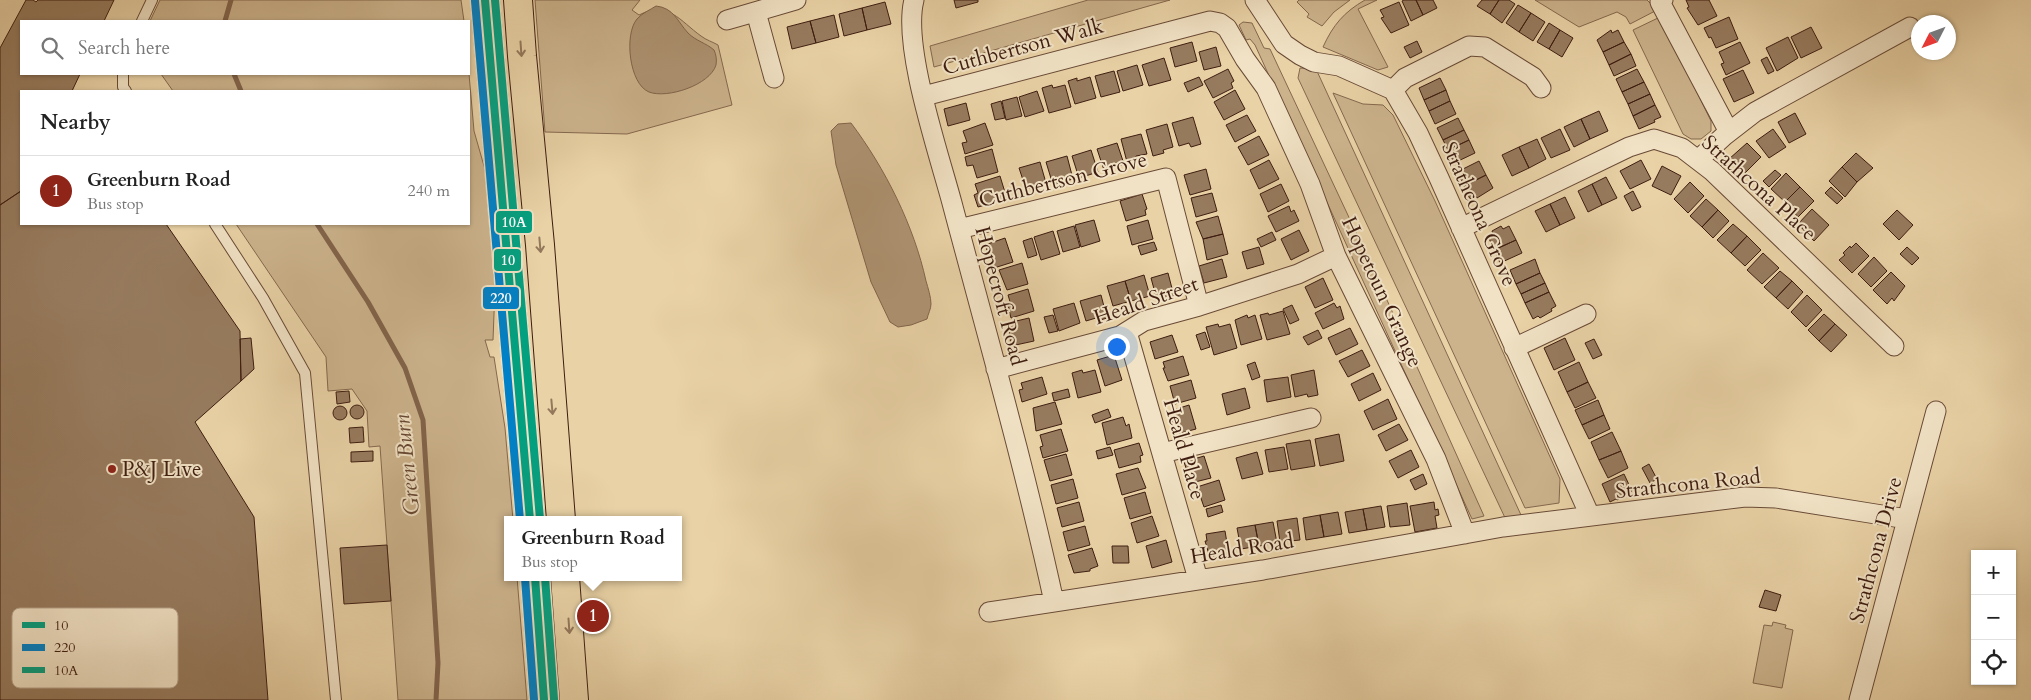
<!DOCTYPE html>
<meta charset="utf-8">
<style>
:root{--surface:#fff;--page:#f2f2f2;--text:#222;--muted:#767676;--line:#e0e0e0;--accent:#8f2418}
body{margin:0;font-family:Cardo,serif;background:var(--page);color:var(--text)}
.controls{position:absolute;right:15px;bottom:15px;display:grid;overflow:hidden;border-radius:0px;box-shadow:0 1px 4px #0004}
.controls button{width:45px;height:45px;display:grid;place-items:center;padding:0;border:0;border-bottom:1px solid var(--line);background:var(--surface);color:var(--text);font:25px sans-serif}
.compass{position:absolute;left:1911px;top:15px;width:45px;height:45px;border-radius:50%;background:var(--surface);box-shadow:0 1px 4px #0004;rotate:228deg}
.you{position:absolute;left:1116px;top:346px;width:18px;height:18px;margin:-12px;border:4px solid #fff;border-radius:50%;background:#1a73e8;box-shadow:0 0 0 8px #1a73e833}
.badge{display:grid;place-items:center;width:32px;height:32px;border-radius:50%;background:var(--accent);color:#fff;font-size:16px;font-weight:700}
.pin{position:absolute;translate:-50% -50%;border:2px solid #fff;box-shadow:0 1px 5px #0006}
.popup{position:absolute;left:504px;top:516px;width:178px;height:65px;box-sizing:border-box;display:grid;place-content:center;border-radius:0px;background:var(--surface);filter:drop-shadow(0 1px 4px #0005);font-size:16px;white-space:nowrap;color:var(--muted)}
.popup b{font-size:19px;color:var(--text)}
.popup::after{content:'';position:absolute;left:50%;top:100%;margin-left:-10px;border:10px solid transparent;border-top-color:var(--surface)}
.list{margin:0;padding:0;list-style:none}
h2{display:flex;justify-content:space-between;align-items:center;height:65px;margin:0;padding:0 20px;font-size:21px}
h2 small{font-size:16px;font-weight:400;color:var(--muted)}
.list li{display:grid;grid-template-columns:32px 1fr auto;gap:15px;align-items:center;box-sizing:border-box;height:70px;padding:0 20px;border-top:1px solid var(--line)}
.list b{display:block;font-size:19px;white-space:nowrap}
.list p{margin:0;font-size:16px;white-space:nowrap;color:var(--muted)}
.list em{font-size:16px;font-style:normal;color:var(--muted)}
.icon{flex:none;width:28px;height:28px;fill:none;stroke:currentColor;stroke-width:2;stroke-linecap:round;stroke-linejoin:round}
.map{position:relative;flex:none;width:2031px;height:700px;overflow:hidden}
.search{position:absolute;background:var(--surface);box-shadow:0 1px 4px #0004;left:20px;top:20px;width:450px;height:55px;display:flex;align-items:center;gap:12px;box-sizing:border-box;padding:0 18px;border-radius:0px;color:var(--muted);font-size:19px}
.panel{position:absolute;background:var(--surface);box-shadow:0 1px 4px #0004;left:20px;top:90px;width:450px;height:135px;border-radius:0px}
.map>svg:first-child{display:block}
.green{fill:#ccb38c;stroke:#85684e}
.water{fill:#af9473;stroke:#82644b}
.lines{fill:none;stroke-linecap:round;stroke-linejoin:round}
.stream{stroke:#82644b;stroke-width:5}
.building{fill:#977b5e;stroke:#3e1d10}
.service-casing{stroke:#694a36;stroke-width:12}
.minor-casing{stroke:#694a36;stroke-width:21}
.primary-casing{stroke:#3e1d10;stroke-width:30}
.service{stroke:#f1e2c5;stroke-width:10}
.minor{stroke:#f1e2c5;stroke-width:19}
.primary{stroke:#e9d2a6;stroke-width:28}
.bus-1-casing{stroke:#f1e2c5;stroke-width:11}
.bus-2-casing{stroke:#f1e2c5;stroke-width:11}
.bus-3-casing{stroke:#f1e2c5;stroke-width:11}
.bus-1{stroke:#03a080;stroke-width:8}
.bus-2{stroke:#0081c7;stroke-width:8}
.bus-3{stroke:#03a080;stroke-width:8}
.oneway{stroke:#94785b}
.poi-dot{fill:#8f2418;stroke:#f1e2c5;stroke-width:2}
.labels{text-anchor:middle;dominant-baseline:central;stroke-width:4;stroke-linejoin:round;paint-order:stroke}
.street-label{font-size:21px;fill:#3e1d10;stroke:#f1e2c5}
.poi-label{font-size:21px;fill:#3e1d10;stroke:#f1e2c5;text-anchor:start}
.water-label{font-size:22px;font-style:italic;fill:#664733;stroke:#f1e2c5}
.key{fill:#f1e2c5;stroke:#bba78f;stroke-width:1}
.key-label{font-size:14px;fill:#3e1d10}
.line-badge{stroke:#f1e2c5;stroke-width:2}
.badge-label{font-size:14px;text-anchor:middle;font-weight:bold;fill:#fff}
</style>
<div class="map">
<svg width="2031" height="700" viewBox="0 0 2031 700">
<rect width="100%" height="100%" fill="#e9d2a6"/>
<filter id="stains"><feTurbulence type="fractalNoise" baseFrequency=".004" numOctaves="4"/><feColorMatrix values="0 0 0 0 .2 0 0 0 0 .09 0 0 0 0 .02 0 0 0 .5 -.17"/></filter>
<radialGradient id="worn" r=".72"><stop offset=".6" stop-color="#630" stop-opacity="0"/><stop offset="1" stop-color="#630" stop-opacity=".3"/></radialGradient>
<!-- green -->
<path class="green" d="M160 0H461L464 21H150Z
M535 0H640L632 10 639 15C668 0 680 21 701 36 706 40 713 42 718 45L732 105 627 134 545 132Z
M1088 0H1170L934 67 930 46Z
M1299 0H1350L1334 12 1322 26 1307 17 1309 14 1297 2Z
M1365 0H1377L1358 9 1388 67 1378 70 1323 47C1333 25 1344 12 1365 0Z
M1535 0H1647L1657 10 1630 24 1626 17 1617 12 1579 27Z
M1660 17 1711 121V131L1701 139H1691L1683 134 1633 30Z
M1243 22 1252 23 1264 48 1270 49 1369 260 1484 516 1472 519 1255 45 1250 39 1246 40 1239 25Z
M1300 68 1316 69 1521 515 1507 522 1298 78Z
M161 74H469L474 131 486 173 488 190 495 288 493 340H485L490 357H494L505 428 513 520H508V577H517L527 700H398L380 446 369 447 367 411 352 389 328 391 326 357 236 224H469V91H173Z
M1333 93 1363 104 1383 105 1393 115 1435 201 1560 479 1559 503 1525 508Z
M1773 622 1786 625 1785 628 1793 630 1782 688 1753 683 1764 625 1772 626Z"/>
<!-- water -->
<path class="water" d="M656 6C674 8 677 21 688 33 696 41 706 43 714 50 716 54 717 60 716 65 710 85 667 99 649 92 629 84 624 34 637 19 642 13 650 10 656 6Z
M851 123C885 168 914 226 926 281 928 288 931 297 931 304 931 309 928 314 927 319L911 325 898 327 890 322 871 282 836 165 831 131 838 124Z"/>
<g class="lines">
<!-- stream -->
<path class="stream" d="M225 21 231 0
M234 74 241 91
M317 224 368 302 405 368 423 420 438 663 436 700"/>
</g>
<!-- building -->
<path class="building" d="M26 0H33L36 2 38 0H114L104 21H21V74H80L72 91H21V191L0 205V48Z
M954 0H978V2L956 8Z
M1404 0H1416L1423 15 1411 21 1402 1Z
M1416 0H1433L1437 8 1423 15Z
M1482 0H1499L1490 14 1477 6Z
M1499 0H1509L1515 4 1502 23 1490 14Z
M1686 0H1709L1717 16 1698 25 1687 8 1689 7Z
M885 2 891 24 867 30 862 8Z
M1399 2 1409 25 1391 33 1381 18 1384 17 1380 10Z
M1518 5 1531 13 1519 32 1506 23Z
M862 8 867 30 844 36 839 14Z
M1531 13 1545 22 1533 41 1519 32Z
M834 15 839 37 816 43 810 21Z
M1729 17 1738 39 1716 48 1711 37 1709 38 1704 28Z
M810 21 816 43 792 49 787 27Z
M1549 23 1560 30 1549 49 1537 42Z
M1811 27 1822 48 1801 58 1791 37Z
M1560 30 1573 38 1562 57 1549 49Z
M1611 30 1612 33 1618 30 1624 42 1603 52 1597 40Z
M1788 37 1798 58 1777 71 1766 48Z
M1417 41 1422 52 1410 58 1404 47Z
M1192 42 1197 61 1175 67 1170 48Z
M1624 42 1631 54 1609 65 1603 52Z
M1740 42 1750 63 1726 75 1721 64 1724 63 1719 52Z
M1216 47 1221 66 1204 70 1199 52Z
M1631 54 1636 66 1614 76 1609 65Z
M1767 57 1774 71 1768 74 1761 60Z
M1164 58 1171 80 1149 86 1142 65Z
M1137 65 1143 85 1123 91 1117 71Z
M1228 69 1234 81 1231 83 1233 88 1213 98 1204 81Z
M1637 69 1644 82 1622 92 1616 79Z
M1743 70 1754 93 1734 102 1723 79Z
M1114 71 1120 92 1101 97 1095 76Z
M1090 77 1096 98 1075 104 1068 81 1077 78V81Z
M1199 77 1203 85 1188 92 1184 83Z
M1440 78 1446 90 1424 100 1419 88Z
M1644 82 1650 94 1628 104 1622 92Z
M1052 85 1053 88 1065 85 1071 107 1049 113 1042 88Z
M1235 90 1245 109 1224 120 1214 102Z
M1446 90 1450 101 1429 111 1424 100Z
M1037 91 1044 111 1025 117 1019 97Z
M1650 94 1655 105 1633 116 1628 104Z
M1017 97 1022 116 1006 120 1002 101Z
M1001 101 1005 118 995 120 991 104Z
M1450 101 1456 114 1435 124 1429 111Z
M966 103 970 120 948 126 944 109Z
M1655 105 1661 117 1654 120 1655 122 1639 129 1633 116Z
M1599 111 1608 131 1590 139 1581 119Z
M1795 113 1806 134 1789 143 1778 122Z
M1247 115 1256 131 1235 142 1226 125Z
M1193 117 1201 144 1191 147 1189 143 1179 146 1172 123Z
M1458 118 1464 130 1443 140 1437 128Z
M1581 119 1590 139 1574 147 1564 127Z
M985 123 993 145 965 154 962 143 967 142 963 131Z
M1167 124 1173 147 1163 150 1164 153 1153 156 1146 130Z
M1560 129 1570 150 1551 158 1541 138Z
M1773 129 1786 147 1769 158 1756 141Z
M1464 130 1469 140 1448 150 1443 140Z
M1141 134 1147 154 1136 156V159L1127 162 1121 139Z
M1259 136 1269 155 1248 165 1238 147Z
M1537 139 1546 159 1529 168 1519 147Z
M1469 140 1475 153 1454 163 1448 150Z
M1117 143 1124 164 1104 170 1097 149Z
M1747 143 1761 157 1745 173 1729 159Z
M1519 147 1529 168 1512 176 1502 155Z
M992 149 998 172 977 178 973 165 967 166 965 157Z
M1091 150 1098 172 1079 178 1072 156Z
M1856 153 1873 168 1857 182 1842 167Z
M1067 156 1073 179 1053 185 1046 162Z
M1269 160 1279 179 1259 189 1250 170Z
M1641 160 1651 179 1630 189 1620 171Z
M1479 161 1486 175 1464 186 1457 172Z
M1040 162 1046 183 1026 189 1019 168Z
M1662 166 1681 176 1671 195 1652 186Z
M1842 167 1857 182 1845 197 1829 181Z
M1206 169 1211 189 1190 195 1184 175Z
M1775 170 1781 175 1769 187 1763 181Z
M1786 173 1800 187 1785 202 1771 189Z
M1486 175 1493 188 1477 198 1476 196 1470 199 1464 186Z
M1000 176 1007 199 978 207 974 195 978 193 975 184Z
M1606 177 1617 198 1602 205 1592 184Z
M1690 182 1704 196 1688 213 1674 199Z
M1281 184 1289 201 1268 212 1260 194Z
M1592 184 1602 205 1588 212 1578 191Z
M1800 187 1814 201 1798 217 1785 202Z
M1831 187 1843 198 1837 204 1825 193Z
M21 191V224H166L240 331 241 381 195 422 254 517 268 700H0V205Z
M1633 191 1641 207 1632 211 1624 196Z
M1212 193 1217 211 1196 217 1191 198Z
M1142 194 1147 209 1145 210 1146 215 1126 221 1120 201Z
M1565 197 1575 218 1560 225 1550 204Z
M1706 199 1718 210 1702 227 1690 216Z
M1550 204 1560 225 1546 232 1535 211Z
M1289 206 1291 212 1294 210 1299 221 1276 232 1268 216Z
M1812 209 1829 225 1814 241 1798 224Z
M1718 210 1729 221 1713 238 1702 227Z
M1897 210 1913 225 1899 240 1883 224Z
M1218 216 1223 234 1203 239 1196 222Z
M1094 220 1100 241 1081 247 1075 225Z
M1148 220 1153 239 1132 245 1127 226Z
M1733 224 1747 236 1731 253 1717 240Z
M1074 226 1080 247 1063 252 1057 231Z
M1501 226 1503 229 1509 226 1516 240 1494 250 1488 236 1493 234 1492 231Z
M1299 230 1309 251 1291 260 1281 239Z
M1053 231 1060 254 1041 260 1034 237Z
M1272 232 1276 240 1261 247 1257 239Z
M1223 234 1228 254 1207 260 1203 239Z
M1747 236 1761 250 1745 266 1731 253Z
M1005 238 1013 262 994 268 985 245Z
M1032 238 1037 255 1028 258 1023 241Z
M1516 240 1522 253 1500 263 1494 250Z
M1154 242 1157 250 1141 255 1138 246Z
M1856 243 1869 256 1852 273 1839 260 1845 255 1843 253 1850 246 1851 248Z
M1259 247 1264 264 1247 269 1242 252Z
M1907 247 1919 258 1912 265 1900 254Z
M1763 253 1779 268 1762 284 1747 270Z
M1874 257 1887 271 1871 287 1858 274Z
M1222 259 1227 277 1204 283 1199 266Z
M1535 259 1540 273 1516 284 1510 270Z
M1022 263 1028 284 1007 290 999 270Z
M1780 271 1792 281 1776 298 1764 287Z
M1891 272 1905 286 1894 301 1892 298 1887 304 1873 290Z
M1168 273 1174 296 1157 300 1151 278Z
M1540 273 1545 283 1521 294 1516 284Z
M1144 275 1150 296 1131 301 1125 281Z
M1323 278 1333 300 1315 308 1305 287Z
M1125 281 1131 301 1113 306 1107 286Z
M1792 281 1803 292 1788 309 1776 298Z
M1545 283 1549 292 1525 303 1521 294Z
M1028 289 1034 311 1011 318 1008 306 1011 305 1008 295Z
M1549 292 1556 306 1551 309 1552 311 1540 318 1538 316 1533 319 1525 303Z
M1101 295 1107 318 1097 321 1096 318 1086 321 1080 301Z
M1807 295 1822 310 1806 327 1791 312Z
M1074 303 1080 323 1059 331 1053 309Z
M1334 303 1337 308 1340 306 1344 319 1323 329 1315 313Z
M1292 305 1299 320 1290 324 1283 309Z
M1283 311 1290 334 1267 340 1260 315 1268 313 1269 315Z
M1824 314 1835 324 1819 341 1808 330Z
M1053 315 1058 331 1049 333 1044 317Z
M1247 315 1248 318 1255 315 1262 339 1241 345 1235 320Z
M1029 318 1034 341 1011 346 1008 323Z
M1218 324 1219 327 1230 324 1237 348 1214 355 1206 327Z
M1835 324 1847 335 1831 352 1819 341Z
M1350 328 1358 344 1336 355 1328 338Z
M1318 330 1322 338 1308 345 1303 337Z
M1205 332 1210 347 1201 350 1196 335Z
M1172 335 1178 352 1155 359 1150 342Z
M251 338 254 369 241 381 240 339Z
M1565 338 1575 360 1554 370 1544 348Z
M1594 339 1602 355 1593 359 1585 343Z
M1362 350 1370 366 1348 377 1339 361Z
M1114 355 1122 380 1105 386 1097 360Z
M1183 356 1189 375 1168 381 1163 368H1165L1163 362Z
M1255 362 1260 377 1252 380 1247 365Z
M1579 362 1588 382 1567 392 1558 372Z
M1082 370 1083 373 1095 370 1101 392 1078 398 1072 373Z
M1314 370 1318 395 1308 397 1307 394 1295 397 1291 375Z
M1373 373 1381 390 1359 401 1351 384Z
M1042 377 1047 394 1022 402 1019 390 1023 389 1021 383Z
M1288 377 1291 397 1267 402 1264 380Z
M1191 380 1196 398 1175 404 1170 386Z
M1588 382 1596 398 1575 408 1567 392Z
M1245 388 1250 408 1227 415 1222 394Z
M1068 389 1070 397 1054 401 1052 393Z
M349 391 350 402 337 404 336 392Z
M1388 399 1397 419 1373 430 1364 411Z
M1598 400 1604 415 1582 425 1575 410Z
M1055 402 1062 424 1036 431 1033 408Z
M1189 405 1196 429 1177 434 1175 433 1171 422 1173 421 1170 411Z
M350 412a7 7 0 1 1 14 0a7 7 0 1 1-14 0Z
M333 413a7 7 0 1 1 14 0a7 7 0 1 1-14 0Z
M1108 409 1111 417 1095 423 1092 415Z
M1604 415 1610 429 1589 439 1582 425Z
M1123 417 1126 426 1129 424 1132 438 1107 445 1102 423Z
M1399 424 1408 440 1386 451 1378 435Z
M363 427 364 442 350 443 349 428Z
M1061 429 1068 451 1043 458 1040 447 1043 446 1040 435Z
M1612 432 1621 451 1599 460 1591 442Z
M1339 434 1344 461 1320 466 1315 439Z
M1310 440 1315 466 1291 470 1286 444Z
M1139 443 1143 455 1140 456 1141 462 1119 468 1114 450Z
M1110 447 1113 455 1098 459 1096 451Z
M1284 447 1288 469 1269 472 1265 450Z
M1411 450 1419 467 1398 478 1389 461Z
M373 451V461L351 462V452Z
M1621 451 1628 468 1608 478 1599 460Z
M1257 452 1263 474 1242 479 1236 458Z
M1066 454 1072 475 1050 481 1044 460Z
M1204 456 1211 478 1191 483 1184 462Z
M1649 464 1657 479 1650 483 1642 468Z
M1138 468 1146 488 1122 495 1116 474Z
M1423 474 1427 484 1415 490 1410 480Z
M1624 474 1632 491 1617 500 1616 499 1610 502 1602 484Z
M1073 479 1078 498 1056 504 1051 485Z
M1219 480 1225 500 1204 507 1197 487Z
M1145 492 1151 513 1130 519 1124 498Z
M1079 502 1084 521 1062 527 1057 508Z
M1434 502 1435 510 1438 509 1439 515 1435 516 1437 528 1415 532 1410 506Z
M1407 503 1410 525 1390 527 1387 506Z
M1221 505 1223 512 1208 517 1206 509Z
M1381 506 1385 527 1367 530 1363 509Z
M1363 509 1367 530 1349 533 1345 512Z
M1338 512 1342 534 1324 537 1320 515Z
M1320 515 1324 537 1306 540 1303 518Z
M1152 516 1159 536 1137 543 1131 523Z
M1297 518 1300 540 1280 542 1277 521Z
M1273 522 1277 543 1259 546 1255 525Z
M1255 525 1259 546 1241 549 1237 528Z
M1085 526 1090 545 1068 551 1063 532Z
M1225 531 1229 555 1210 558 1205 541H1207L1206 534Z
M1166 540 1172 562 1152 568 1146 546Z
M387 545 391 601 344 604 340 548Z
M1112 546H1128L1129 563H1113Z
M1092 548 1098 566 1090 569V571L1074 573 1068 555Z
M1765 590 1781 595 1776 611 1759 607Z"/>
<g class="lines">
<!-- service casing -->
<g class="service-casing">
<path id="service" d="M142 21 152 0
M123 74V87L126 91
M215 224 263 298 305 373 336 700"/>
</g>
<!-- minor casing -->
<g class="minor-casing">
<path id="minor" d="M914 0C902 46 939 154 952 203 987 335 1025 468 1054 602
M1255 0 1284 44 1300 55 1314 62 1339 66 1393 90 1418 133 1439 178 1590 516
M1663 0 1660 2 1729 132
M756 12 774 78
M727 20 796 0
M1393 90 1405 78 1469 46 1485 47 1533 77 1541 88
M924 96 1210 21 1220 23 1227 28 1245 59 1266 88 1310 184 1336 256 1436 459 1465 534
M1698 160 1724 136 1755 112 1910 27
M1461 228 1629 147 1654 139 1682 148 1712 171 1894 346
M959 229 1166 178 1199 306
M1127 332 1198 579
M1514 348 1586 314
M996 369 1120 336 1144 321 1199 306 1298 274 1336 256
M1162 453 1311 418
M989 612 1263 570 1503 527 1745 497 1776 498 1907 519
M1859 700 1936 411"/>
</g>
<!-- primary casing -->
<g class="primary-casing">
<path id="primary" d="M485 0 530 520
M518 0 522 56 540 245 561 520
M535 577 544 700
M565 577 574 700"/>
</g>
<!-- service -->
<use href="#service" class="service"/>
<!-- minor -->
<use href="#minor" class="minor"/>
<!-- primary -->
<use href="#primary" class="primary"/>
<!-- bus-1 casing -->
<g class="bus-1-casing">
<path id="bus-1" d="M485 0 530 520
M535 577 544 700"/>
</g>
<!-- bus-2 casing -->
<g class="bus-2-casing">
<path id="bus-2" d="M475 1 520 520
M525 578 534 700"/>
</g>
<!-- bus-3 casing -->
<g class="bus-3-casing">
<path id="bus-3" d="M495 0 540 519
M545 577 554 699"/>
</g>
<!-- bus-1 -->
<use href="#bus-1" class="bus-1"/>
<!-- bus-2 -->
<use href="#bus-2" class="bus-2"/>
<!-- bus-3 -->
<use href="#bus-3" class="bus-3"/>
</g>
<!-- one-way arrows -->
<defs><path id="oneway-shaft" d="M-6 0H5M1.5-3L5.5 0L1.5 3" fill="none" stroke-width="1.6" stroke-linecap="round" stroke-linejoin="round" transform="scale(1.25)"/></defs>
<g class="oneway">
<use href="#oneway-shaft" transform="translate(521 49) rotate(86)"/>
<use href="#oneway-shaft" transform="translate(540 245) rotate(85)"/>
<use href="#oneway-shaft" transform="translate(552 407) rotate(85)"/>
<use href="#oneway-shaft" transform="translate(569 626) rotate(86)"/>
</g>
<!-- markers -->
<circle class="poi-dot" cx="112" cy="469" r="5"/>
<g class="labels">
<!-- street labels -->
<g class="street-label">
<text transform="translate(1023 47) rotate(-15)">Cuthbertson Walk</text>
<text transform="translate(1063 180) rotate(-14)">Cuthbertson Grove</text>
<text transform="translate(1759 188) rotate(42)">Strathcona Place</text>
<text transform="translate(1479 214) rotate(66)">Strathcona Grove</text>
<text transform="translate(1382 292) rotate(65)">Hopetoun Grange</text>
<text transform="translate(1000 296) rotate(75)">Hopecroft Road</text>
<text transform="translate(1146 301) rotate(-19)">Heald Street</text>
<text transform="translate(1184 449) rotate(74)">Heald Place</text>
<text transform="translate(1688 484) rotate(-6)">Strathcona Road</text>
<text transform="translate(1242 549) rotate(-9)">Heald Road</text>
<text transform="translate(1876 550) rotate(-75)">Strathcona Drive</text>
</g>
<!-- poi labels -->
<g class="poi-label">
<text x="122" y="469">P&amp;J Live</text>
</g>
<!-- water labels -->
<g class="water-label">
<text transform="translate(407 465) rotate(-96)">Green Burn</text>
</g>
</g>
<!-- legend -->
<rect x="12" y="608" width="166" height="80" rx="8" class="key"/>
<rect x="22" y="622" width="23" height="6" fill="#03a080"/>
<rect x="22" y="644" width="23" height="7" fill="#0081c7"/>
<rect x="22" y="667" width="23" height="6" fill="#03a080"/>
<g class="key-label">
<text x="54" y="630">10</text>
<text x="54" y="652">220</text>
<text x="54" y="675">10A</text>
</g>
<g class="line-badge">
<rect x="495" y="210" width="38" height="24" rx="5" fill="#03a080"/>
<rect x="493" y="248" width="29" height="24" rx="5" fill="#03a080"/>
<rect x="482" y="286" width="38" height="24" rx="5" fill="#0081c7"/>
</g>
<g class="badge-label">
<text x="514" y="227">10A</text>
<text x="508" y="265">10</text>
<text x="501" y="303">220</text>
</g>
<rect width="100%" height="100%" filter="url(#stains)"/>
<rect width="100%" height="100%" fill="url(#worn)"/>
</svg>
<div class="controls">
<button>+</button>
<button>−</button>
<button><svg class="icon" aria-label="locate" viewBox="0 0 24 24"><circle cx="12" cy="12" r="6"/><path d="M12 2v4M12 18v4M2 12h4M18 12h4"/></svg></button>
</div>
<svg class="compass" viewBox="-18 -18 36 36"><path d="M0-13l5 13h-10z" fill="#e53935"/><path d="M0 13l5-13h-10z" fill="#767676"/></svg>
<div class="you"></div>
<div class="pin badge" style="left:593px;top:616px">1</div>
<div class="popup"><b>Greenburn Road</b>Bus stop</div>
<div class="search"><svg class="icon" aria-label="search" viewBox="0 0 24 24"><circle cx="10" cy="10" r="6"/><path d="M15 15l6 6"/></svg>Search here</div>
<section class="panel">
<h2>Nearby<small></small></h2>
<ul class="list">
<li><span class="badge">1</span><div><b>Greenburn Road</b><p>Bus stop</p></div><em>240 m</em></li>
</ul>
</section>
</div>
